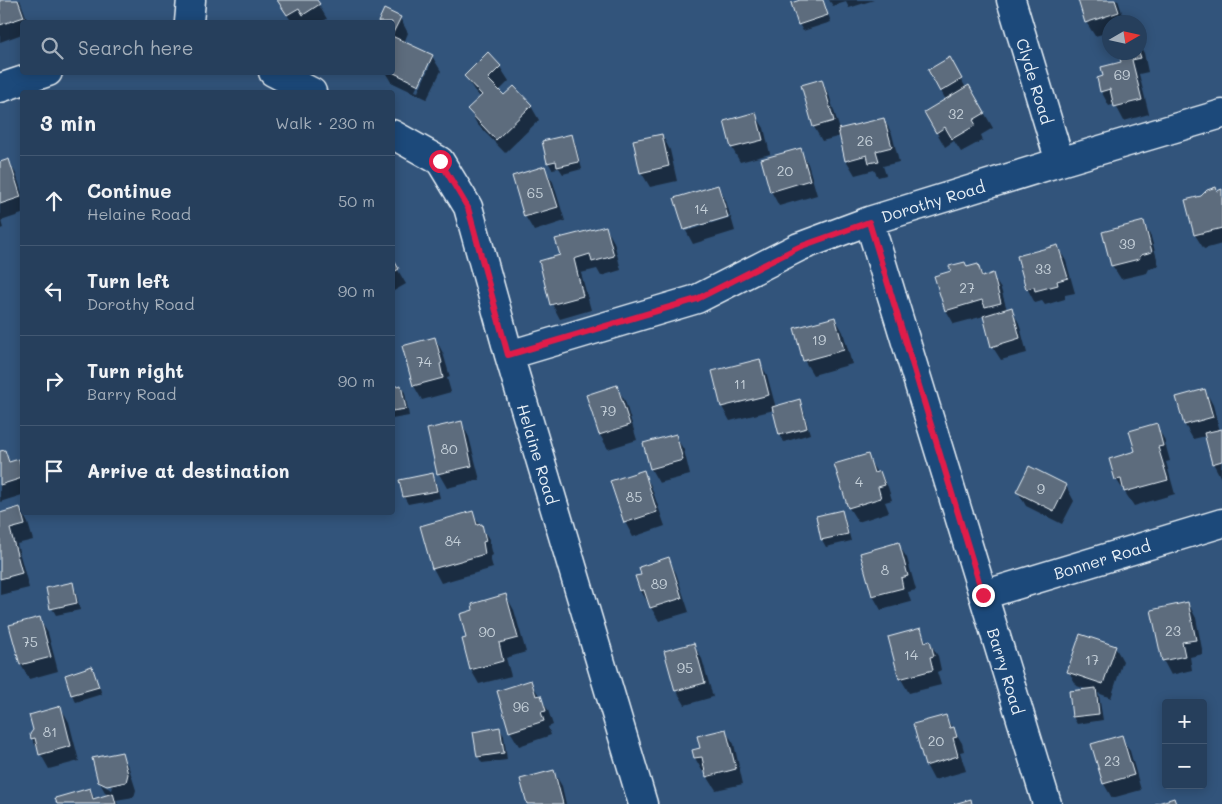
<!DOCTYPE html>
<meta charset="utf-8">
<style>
:root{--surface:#263f5c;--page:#2e4662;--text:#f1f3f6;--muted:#a4afbb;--line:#425872}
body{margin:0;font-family:Mali,sans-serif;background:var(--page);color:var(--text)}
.controls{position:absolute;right:15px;bottom:15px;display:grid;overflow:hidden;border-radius:5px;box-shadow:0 2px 12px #0003}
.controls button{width:45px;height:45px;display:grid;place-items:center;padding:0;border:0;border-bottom:1px solid var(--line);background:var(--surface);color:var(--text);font:25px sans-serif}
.compass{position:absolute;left:1102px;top:15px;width:45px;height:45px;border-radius:50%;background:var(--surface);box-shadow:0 2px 12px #0003;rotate:81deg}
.stop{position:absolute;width:15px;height:15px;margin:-11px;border:4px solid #e11d48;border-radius:50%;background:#fff}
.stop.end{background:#e11d48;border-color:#fff;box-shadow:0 1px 5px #0008}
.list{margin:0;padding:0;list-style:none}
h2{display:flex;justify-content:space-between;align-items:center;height:65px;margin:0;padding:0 20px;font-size:21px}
h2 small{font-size:16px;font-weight:400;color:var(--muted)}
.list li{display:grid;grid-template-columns:32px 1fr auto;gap:15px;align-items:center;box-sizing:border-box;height:90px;padding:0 20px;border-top:1px solid var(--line)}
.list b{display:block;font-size:19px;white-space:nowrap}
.list p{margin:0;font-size:16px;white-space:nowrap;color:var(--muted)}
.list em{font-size:16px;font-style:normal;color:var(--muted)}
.icon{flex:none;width:28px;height:28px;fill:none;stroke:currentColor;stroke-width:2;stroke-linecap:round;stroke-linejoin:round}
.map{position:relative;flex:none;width:1222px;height:804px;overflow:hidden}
.search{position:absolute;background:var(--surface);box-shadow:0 2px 12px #0003;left:20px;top:20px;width:375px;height:55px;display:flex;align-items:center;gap:12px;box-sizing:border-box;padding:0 18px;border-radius:5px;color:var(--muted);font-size:19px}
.panel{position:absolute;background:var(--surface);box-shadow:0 2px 12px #0003;left:20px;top:90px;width:375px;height:425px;border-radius:5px}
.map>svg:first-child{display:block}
.shadow{fill:#0007;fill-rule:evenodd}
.building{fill:#5d6c7d;stroke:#e8f1f8}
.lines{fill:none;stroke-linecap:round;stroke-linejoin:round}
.minor-casing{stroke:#e8f1f8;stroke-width:31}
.minor{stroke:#1f4a7a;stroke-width:28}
.route{stroke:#e11d48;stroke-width:6}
.labels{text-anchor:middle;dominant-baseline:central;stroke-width:4;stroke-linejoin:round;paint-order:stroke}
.number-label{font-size:14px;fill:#c5d0d9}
.street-label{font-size:16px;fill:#e8f1f8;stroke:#1f4a7a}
</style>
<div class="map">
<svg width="1222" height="804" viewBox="0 0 1222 804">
<rect width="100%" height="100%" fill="#32547b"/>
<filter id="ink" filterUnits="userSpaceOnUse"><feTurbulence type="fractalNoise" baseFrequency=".02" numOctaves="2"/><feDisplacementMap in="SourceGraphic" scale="10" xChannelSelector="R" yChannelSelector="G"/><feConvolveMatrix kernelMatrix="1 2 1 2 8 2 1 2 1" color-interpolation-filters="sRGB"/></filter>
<g filter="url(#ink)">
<!-- shadow -->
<path class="shadow" d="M0 0H20L28 22H22V34L0 42Z
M277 0H316L327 19 321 22H292Z
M804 0H823L831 22 803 31 799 24Z
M829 0H874L849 8 846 2 833 6Z
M1079 0H1118L1125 22H1110V32L1095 36 1086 22Z
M385 11 400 18 408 33 404 43 432 56 441 71 427 99 391 82 385 72H392V22H379ZM428 63H431L418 92 415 91Z
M1140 46 1144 53 1148 72 1139 74 1149 114 1124 121 1115 104 1109 106 1101 91 1122 63 1120 52H1140Z
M488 54 500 67 509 81 498 92 504 97 531 106 539 120 505 153 477 124 469 109 481 98 474 90 465 76Z
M950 59 966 88 969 86 993 128 981 135 983 140 961 152 954 141 945 147 925 112 946 100 929 70Z
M821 80 829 95 840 130 884 119 892 134 899 162 883 166 886 175 878 177 874 170 855 175 846 160 841 136 822 141 814 127 802 86Z
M755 114 764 128 770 154 740 162 732 148Z
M571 135 575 142 582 169 563 174 559 168 552 169 548 162Z
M662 135 670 150 677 181 650 187 641 172Z
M800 149 808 164 817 195 779 206 771 191Z
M8 160 16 174 22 193V214L1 221 3 228 0 229V163Z
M544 168 553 182 565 221 534 231 525 216Z
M718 186 726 201 730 215 686 228V231L731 217 735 231 693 244 685 229Z
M1222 191V244L1204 249 1195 235 1217 192Z
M1143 222 1151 237 1159 266 1149 269 1147 273 1121 279 1112 265Z
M606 228 614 242 621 270 601 276 597 269 581 273 591 310 560 319 552 304 561 256Z
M1057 246 1066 261 1075 293 1065 295V299L1045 305 1042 301 1035 303 1027 288Z
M392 260 406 284 392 292Z
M977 265 984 277 992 275 1001 289 1007 310 1011 309 1019 323 1027 353 1001 360 992 346 984 316 954 324 946 310Z
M835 318 843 332 852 364 813 375 804 360Z
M435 338 443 353 450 377 447 378 451 392 422 400 414 386Z
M759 361 767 375 776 408 799 401 803 408 810 434 784 442 780 435 774 410 730 421 722 407 713 372Z
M401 386 405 393 409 416 392 419V388Z
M616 386 625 401 637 440 608 449 600 435Z
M1205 390 1213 405 1220 431 1222 430 1221 478 1213 463 1206 436 1193 439 1185 425Z
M461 422 469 437 480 480 447 488 439 474 428 430Z
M1156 425 1164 439 1170 461 1166 462 1175 494 1134 506 1116 479Z
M675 436 684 450 690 475 659 483 651 469Z
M4 451 11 463 18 460 22 468V495L0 502V452Z
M867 456 877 473 880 472 888 487 892 500 885 502 889 512 858 522 849 508 836 465Z
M643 472 651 486 665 526 633 537 625 522Z
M432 474 436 481 440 498 408 504 404 497Z
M1066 486 1074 501 1062 524 1026 506 1018 492Z
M20 509 28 523 33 540 17 544 29 588 0 595V514Z
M841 512 845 518 851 541 826 547 822 540 817 517Z
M472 513 489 539 493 555 490 557 493 568 441 583 433 568Z
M898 544 907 558 916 590 908 592 911 602 881 610 873 596 862 554Z
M668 558 676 573 689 612 659 621 641 591 643 576Z
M72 584 76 591 80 610 56 615 52 608Z
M506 596 514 610 526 652 506 658 511 676 479 684 471 670 463 640 468 639Z
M1188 603 1196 618 1203 654 1190 657 1192 670 1171 675 1163 660Z
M39 619 48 633 58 671 29 679 21 665 11 626Z
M920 630 927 642 929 641 938 656 941 670 937 672 941 685 909 693 901 679Z
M694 645 702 659 713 697 685 705 676 690Z
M1115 647 1123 661 1111 698 1098 693 1099 696 1103 720 1077 724 1073 717 1088 690 1077 686 1069 672Z
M91 668 95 675 102 694 76 702 72 695 66 676Z
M530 681 548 710 553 725 548 727 551 735 519 746 510 731Z
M61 708 69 722 79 761 49 769 32 739 31 734 34 730Z
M945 716 962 743 964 751 960 752 966 771 934 780 926 765Z
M500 729 504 736 507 760 482 763 478 756Z
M725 730 734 744 743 784 716 790 707 776 706 772H703L695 758 694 751 701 749Z
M1121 736 1130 751 1141 790 1112 798 1104 784 1093 745Z
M121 753 129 768 136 790 134 797 116 800 118 804H58L90 789 95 799 107 796 99 781ZM102 782 113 787 112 790 102 785Z
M553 771 562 786 566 804H528Z"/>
<!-- building -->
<path class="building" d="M0 0H18L24 17 0 25Z
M277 0H317L320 4 303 15 299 8 287 15Z
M800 0H823L828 15 798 25 791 3Z
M1078 0H1115L1119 12 1085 23Z
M384 9 401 17 392 35V22H378Z
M392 36 433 55 419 85 392 72Z
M488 52 501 66 488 79 504 95 514 86 532 105 496 140 467 109 482 95 464 76Z
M1118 52H1139L1141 58 1132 60 1142 100 1114 107 1110 89 1100 92 1097 78 1103 76 1101 67 1121 62Z
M950 57 962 79 940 92 928 70Z
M822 79 834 121 813 127 801 85Z
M969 85 985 113 973 120 976 125 952 139 945 127 936 133 924 112Z
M756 112 763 140 731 148 724 121Z
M884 118 892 147 876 151 879 161 869 163 867 155 845 161 838 129Z
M572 134 579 162 557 167 556 161 547 163 542 141Z
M662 134 669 166 640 173 633 140Z
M801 148 810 180 770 192 761 159Z
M9 159 21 197 0 204V162Z
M545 166 558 207 524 217 512 176Z
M718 185 728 217 684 230 674 198Z
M1216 187 1217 191 1222 189V228L1194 235 1185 200 1201 196 1207 190Z
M1144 221 1152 252 1141 255 1139 259 1111 266 1102 232Z
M606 226 614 256 592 262 590 254 574 259 583 296 550 305 539 261 560 255 555 239Z
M1058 245 1068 278 1057 281 1058 285 1035 291 1034 287 1026 289 1017 256Z
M392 257 399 269 392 273Z
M965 262 967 267 978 264 982 277 993 273 1001 303 985 307 982 300 945 311 934 276 951 271 949 266Z
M1012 307 1020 338 991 347 983 316Z
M835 317 844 350 803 361 794 328Z
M435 337 442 363 440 364 443 378 413 386 402 346Z
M760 359 769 395 721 407 712 371Z
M401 385 406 409 392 411V387Z
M617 385 630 425 599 435 586 395Z
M1205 389 1213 417 1184 425 1176 397Z
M800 399 807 428 779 435 772 407Z
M462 421 472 466 437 474 427 429Z
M1157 423 1163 446 1158 447 1168 480 1124 492 1121 479 1115 480 1109 459 1135 451 1129 431Z
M1222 429V461L1212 464 1204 433Z
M676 434 683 460 650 469 643 443Z
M5 450 9 462 19 459 22 471V478L0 485V451Z
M868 454 874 473 880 471 885 485 878 487 881 498 848 508 834 464Z
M1029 466 1067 485 1054 511 1016 492Z
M644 470 657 512 624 523 610 481Z
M433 473 437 491 403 497 399 480Z
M20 507 25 525 10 529 22 573 0 579V513Z
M842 510 848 534 821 540 816 516Z
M473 511 477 525 482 524 486 541 483 542 485 554 432 569 420 526Z
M899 542 908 576 901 578 903 588 872 596 860 553Z
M669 557 682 598 650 608 644 590 640 591 635 576 641 575 639 567Z
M73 582 77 603 50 609 46 588Z
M506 594 518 638 499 643 503 661 470 670 462 639 466 638 460 614 473 610 472 604Z
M1188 602 1196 640 1182 642 1185 656 1162 661 1151 610Z
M40 617 51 657 20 665 9 625Z
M921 628 925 642 930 640 934 656 930 657 933 670 899 679 888 637Z
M1080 634 1116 646 1103 684 1067 672Z
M694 643 705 683 675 691 664 651Z
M92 666 99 687 71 695 65 675Z
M531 680 536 696 541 695 546 711 541 712 544 721 509 732 497 691Z
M1096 688 1099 714 1072 717 1069 691Z
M61 706 71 746 39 755 35 738 31 739 30 734 33 730 29 715Z
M946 715 950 728 954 727 957 737 953 738 958 756 925 766 913 724Z
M500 727 504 753 477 757 473 732Z
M726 729 736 769 706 777 702 757 694 758 692 750 700 748 697 736Z
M1122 735 1134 775 1103 784 1091 744Z
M122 752 128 774 126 782 107 786 98 782 92 758Z
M554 770 563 804H527L520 779Z
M90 788 93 799 113 793 116 804H57L55 798Z
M1174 798 1176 804H1155Z
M971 799 972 804H954Z"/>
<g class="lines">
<!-- minor casing -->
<g class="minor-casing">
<path id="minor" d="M1011 0 1060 162
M189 22 191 0
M273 72 312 92
M0 88 48 72
M392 134 440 161 468 207 509 355 643 804
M869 221 1047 804
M509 355 697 299 799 247 869 221 1060 162 1222 114
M983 595 1222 523"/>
</g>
<!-- minor -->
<use href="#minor" class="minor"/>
</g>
</g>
<g class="lines" filter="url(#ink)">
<!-- route -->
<path class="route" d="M440 161 468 208 508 355 697 299 799 247 869 222 983 595"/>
</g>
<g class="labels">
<!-- number labels -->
<g class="number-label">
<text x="1122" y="74">69</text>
<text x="956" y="113">32</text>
<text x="865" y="140">26</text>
<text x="785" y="170">20</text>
<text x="535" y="192">65</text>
<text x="701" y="208">14</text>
<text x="1127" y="243">39</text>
<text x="1043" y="268">33</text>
<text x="967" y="287">27</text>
<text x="819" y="339">19</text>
<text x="424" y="361">74</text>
<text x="740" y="383">11</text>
<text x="608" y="410">79</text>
<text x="449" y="448">80</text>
<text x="859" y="481">4</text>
<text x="1041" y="488">9</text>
<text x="634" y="496">85</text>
<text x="453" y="540">84</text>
<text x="885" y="569">8</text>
<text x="659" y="583">89</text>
<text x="1173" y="630">23</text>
<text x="487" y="631">90</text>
<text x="30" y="641">75</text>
<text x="911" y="654">14</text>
<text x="1092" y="659">17</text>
<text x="685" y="667">95</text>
<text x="521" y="706">96</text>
<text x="50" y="731">81</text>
<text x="936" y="740">20</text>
<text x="1112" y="760">23</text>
</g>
<!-- street labels -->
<g class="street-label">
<text transform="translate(1035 81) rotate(73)">Clyde Road</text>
<text transform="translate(933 201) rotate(-17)">Dorothy Road</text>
<text transform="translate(538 454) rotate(73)">Helaine Road</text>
<text transform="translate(1102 559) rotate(-17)">Bonner Road</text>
<text transform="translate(1006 671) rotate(73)">Barry Road</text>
</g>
</g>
</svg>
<div class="controls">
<button>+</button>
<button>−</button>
</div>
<svg class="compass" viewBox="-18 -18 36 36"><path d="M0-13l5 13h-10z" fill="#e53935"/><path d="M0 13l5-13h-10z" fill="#a4afbb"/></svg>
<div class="stop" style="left:440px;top:161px"></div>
<div class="stop end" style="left:983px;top:595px"></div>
<div class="search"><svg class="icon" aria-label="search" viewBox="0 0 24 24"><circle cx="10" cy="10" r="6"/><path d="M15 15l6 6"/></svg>Search here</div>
<section class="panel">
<h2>3 min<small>Walk · 230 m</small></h2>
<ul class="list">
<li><svg class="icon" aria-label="ahead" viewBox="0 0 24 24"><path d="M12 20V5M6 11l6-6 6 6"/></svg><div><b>Continue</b><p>Helaine Road</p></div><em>50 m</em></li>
<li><svg class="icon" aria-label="left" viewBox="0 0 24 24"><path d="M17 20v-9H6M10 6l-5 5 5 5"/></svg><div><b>Turn left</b><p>Dorothy Road</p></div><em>90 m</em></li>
<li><svg class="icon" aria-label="right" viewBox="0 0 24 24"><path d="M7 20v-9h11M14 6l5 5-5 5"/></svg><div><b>Turn right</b><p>Barry Road</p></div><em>90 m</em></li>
<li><svg class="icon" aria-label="arrive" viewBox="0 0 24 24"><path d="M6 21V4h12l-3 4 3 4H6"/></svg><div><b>Arrive at destination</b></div></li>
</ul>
</section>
</div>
